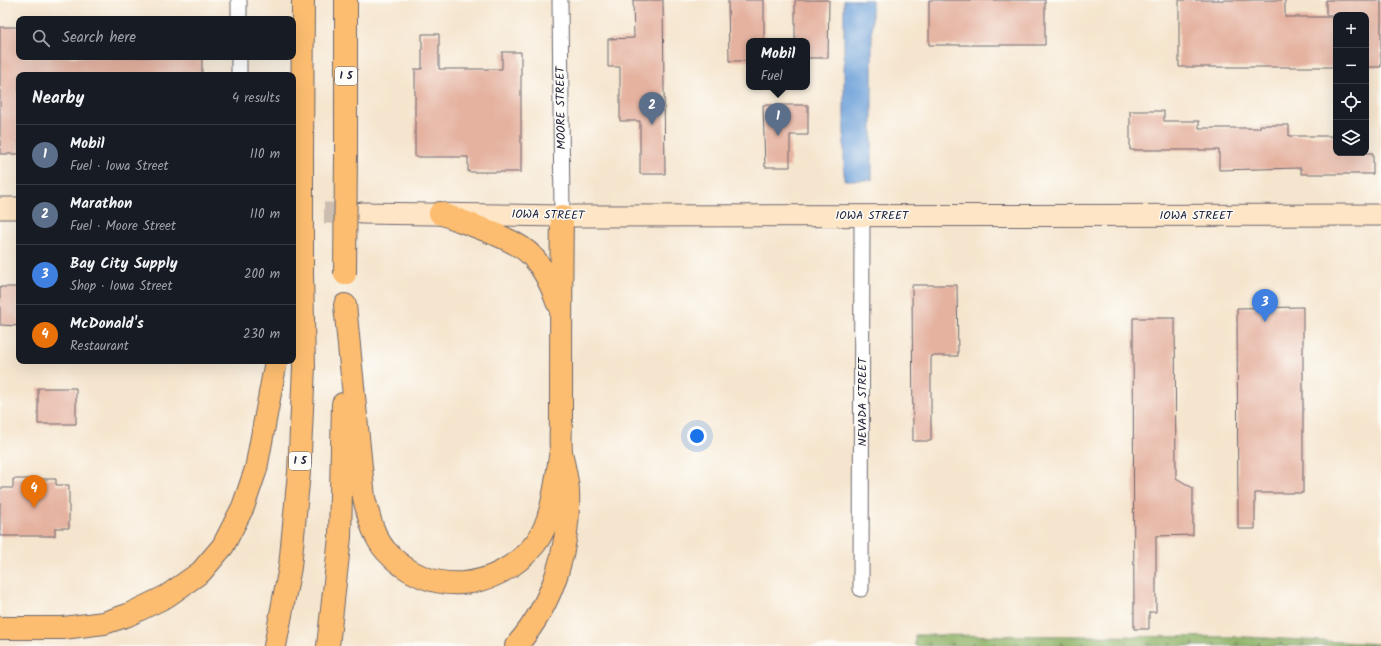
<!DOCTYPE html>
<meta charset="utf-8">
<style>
:root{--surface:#171b24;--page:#242831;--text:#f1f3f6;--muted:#9ea1a6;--line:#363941;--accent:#ea580c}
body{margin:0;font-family:Kalam,sans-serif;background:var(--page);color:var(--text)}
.controls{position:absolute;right:12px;top:12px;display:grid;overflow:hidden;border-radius:8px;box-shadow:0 4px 16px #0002}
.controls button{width:36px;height:36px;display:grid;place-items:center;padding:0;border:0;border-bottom:1px solid var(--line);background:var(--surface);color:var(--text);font:20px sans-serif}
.you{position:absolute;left:697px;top:436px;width:14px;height:14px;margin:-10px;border:3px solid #fff;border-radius:50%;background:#1a73e8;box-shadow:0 0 0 6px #1a73e833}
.badge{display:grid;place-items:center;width:26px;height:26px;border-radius:50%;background:var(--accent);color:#fff;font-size:13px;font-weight:700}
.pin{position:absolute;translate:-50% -33px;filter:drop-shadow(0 1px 2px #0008)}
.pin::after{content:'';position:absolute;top:21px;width:14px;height:12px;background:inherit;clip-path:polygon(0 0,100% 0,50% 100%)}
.popup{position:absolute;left:746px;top:38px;width:64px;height:52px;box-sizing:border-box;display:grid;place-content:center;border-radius:8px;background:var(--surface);filter:drop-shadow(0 1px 3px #0005);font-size:13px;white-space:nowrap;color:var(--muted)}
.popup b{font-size:15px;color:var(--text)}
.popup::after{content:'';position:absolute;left:50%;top:100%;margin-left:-8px;border:8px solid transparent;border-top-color:var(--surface)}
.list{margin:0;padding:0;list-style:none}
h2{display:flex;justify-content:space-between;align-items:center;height:52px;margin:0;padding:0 16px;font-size:17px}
h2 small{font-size:13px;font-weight:400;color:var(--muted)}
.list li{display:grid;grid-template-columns:26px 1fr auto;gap:12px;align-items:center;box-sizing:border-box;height:60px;padding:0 16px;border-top:1px solid var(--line)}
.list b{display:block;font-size:15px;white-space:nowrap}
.list p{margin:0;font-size:13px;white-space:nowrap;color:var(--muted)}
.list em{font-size:13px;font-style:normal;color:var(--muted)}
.icon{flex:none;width:22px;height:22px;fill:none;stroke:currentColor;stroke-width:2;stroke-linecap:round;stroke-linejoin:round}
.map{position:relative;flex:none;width:1381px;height:646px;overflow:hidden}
.search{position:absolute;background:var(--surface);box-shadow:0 4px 16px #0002;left:16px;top:16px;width:280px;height:44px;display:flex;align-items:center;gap:10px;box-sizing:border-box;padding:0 14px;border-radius:8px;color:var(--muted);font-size:15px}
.panel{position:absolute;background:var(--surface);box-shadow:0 4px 16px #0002;left:16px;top:72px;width:280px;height:292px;border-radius:8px}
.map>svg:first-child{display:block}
.forest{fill:url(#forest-firs);stroke:#586a51}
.water{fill:#6da0d9;stroke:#48618a}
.building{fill:#e5b2a0}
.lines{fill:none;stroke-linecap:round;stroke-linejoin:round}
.secondary-tunnel{stroke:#cbbeb1;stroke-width:21;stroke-dasharray:21 10;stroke-linecap:butt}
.minor-casing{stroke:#6c666e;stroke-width:17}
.secondary-casing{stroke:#6c666e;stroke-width:23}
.motorway-casing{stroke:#6c666e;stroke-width:24}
.minor{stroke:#fff;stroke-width:15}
.secondary{stroke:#fee5c5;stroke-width:21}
.motorway{stroke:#fcbd6f;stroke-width:22}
.motorway-bridge-casing{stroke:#6c666e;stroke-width:24;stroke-linecap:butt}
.motorway-bridge{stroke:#fcbd6f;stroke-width:22}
.labels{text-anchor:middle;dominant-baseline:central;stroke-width:3;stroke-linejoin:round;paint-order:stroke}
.shield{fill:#fdfcf7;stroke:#646373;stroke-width:1}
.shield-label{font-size:11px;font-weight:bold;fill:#22223b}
.street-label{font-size:12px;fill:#22223b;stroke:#fdfcf7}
</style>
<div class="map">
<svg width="1381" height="646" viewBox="0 0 1381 646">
<defs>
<pattern id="forest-firs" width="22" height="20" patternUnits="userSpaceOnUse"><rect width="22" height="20" fill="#8fb267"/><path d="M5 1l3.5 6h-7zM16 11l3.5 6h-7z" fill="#749056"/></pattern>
</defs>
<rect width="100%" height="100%" fill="#fdfcf7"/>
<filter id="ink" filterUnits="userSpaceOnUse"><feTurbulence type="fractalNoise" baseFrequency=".025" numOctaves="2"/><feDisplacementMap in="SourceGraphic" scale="8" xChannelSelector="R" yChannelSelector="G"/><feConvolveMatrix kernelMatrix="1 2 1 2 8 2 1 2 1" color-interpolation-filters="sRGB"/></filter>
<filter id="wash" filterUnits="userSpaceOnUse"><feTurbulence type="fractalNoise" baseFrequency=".012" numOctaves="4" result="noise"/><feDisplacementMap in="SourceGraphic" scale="16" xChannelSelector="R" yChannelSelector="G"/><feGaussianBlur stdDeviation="0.9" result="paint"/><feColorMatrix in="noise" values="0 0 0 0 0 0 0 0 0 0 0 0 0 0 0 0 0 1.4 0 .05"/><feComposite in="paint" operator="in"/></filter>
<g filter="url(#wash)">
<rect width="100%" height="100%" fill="#f5e5ce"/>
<!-- forest -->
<path class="forest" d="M915 635 1245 637 1381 644V646H915Z"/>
<!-- water -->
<path class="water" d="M844 0H872V180H844Z"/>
<g id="blocks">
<!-- building -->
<path class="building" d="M633 0H663L665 174H640V121H620V67H608V39L634 38Z
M728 0H764V41H749V61H729Z
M795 0H829L828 58H807V41H795Z
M929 0H1045V45H929Z
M1179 0H1285V17H1336V67H1179Z
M1326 0H1381V67H1366V15H1326Z
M0 27H19V57H202V75H19V154H0Z
M422 34H439V69H502V52H521V172H468V157H415V69H422Z
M763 105H808V135H790V167H765Z
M1130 111H1164V121H1199V128H1260V125H1289V136H1336V153H1373V174H1301V168L1219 170V150H1130Z
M912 285H957L958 356H931V441H913Z
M0 287H19V326L0 325Z
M1303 307V493H1255V529H1238L1237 308Z
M1133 318H1175L1176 478 1193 488V535L1156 536V612H1149V629H1134Z
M38 388H76V424H38Z
M13 479H56V485H69V528H55V536H0V488H13Z"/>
</g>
</g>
<g filter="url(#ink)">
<use href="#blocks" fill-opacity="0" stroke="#6c666e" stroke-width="1"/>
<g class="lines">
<!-- secondary-tunnel -->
<path class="secondary-tunnel" d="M293 213H362"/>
<!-- minor casing -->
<g class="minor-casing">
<path id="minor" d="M560 0 562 216
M239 19V0
M239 75V57
M861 589 862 215"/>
</g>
<!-- secondary casing -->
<g class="secondary-casing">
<path id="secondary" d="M0 208H19
M362 213 562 216 1381 215"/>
</g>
<!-- motorway casing -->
<g class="motorway-casing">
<path id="motorway" d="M346 0V153
M302 153 303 0
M440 213C464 223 516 238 532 256 544 269 552 286 557 302
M345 305 364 498C369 517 373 536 386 551 428 598 496 592 535 544 553 522 556 479 561 451
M0 628H63L104 623 128 615 167 596 201 572 223 546 243 507 256 469 276 361
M275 646 290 567 299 472 304 367 302 274
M328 646 340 537 343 404
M516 646C554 603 570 547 568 490 567 477 563 464 561 451 560 440 561 429 561 418 561 350 561 283 562 216"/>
</g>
<!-- minor -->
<use href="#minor" class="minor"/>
<!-- secondary -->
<use href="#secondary" class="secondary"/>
<!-- motorway -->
<use href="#motorway" class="motorway"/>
<!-- motorway-bridge casing -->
<g class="motorway-bridge-casing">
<path id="motorway-bridge" d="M302 153V274
M345 274 346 153"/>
</g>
<!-- motorway-bridge -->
<use href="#motorway-bridge" class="motorway-bridge"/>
</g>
</g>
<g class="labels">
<!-- shield labels -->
<g class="shield">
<rect x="335" y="67" width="22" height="18" rx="3"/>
<rect x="289" y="452" width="22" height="18" rx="3"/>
</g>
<g class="shield-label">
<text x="346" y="76">I 5</text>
<text x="300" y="461">I 5</text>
</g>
<!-- street labels -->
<g class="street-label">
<text transform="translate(561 108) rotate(-91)">MOORE STREET</text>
<text transform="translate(548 215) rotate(1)">IOWA STREET</text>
<text x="872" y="215">IOWA STREET</text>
<text x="1196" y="215">IOWA STREET</text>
<text transform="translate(862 402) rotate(-90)">NEVADA STREET</text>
</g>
</g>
</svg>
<div class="controls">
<button>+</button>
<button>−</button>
<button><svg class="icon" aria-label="locate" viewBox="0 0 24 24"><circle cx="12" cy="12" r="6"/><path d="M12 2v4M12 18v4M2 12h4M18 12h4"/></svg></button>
<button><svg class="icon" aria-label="layers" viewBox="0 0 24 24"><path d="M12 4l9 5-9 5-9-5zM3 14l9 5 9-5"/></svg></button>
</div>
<div class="you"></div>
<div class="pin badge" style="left:778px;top:136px;background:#5c6f8a">1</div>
<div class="popup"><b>Mobil</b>Fuel</div>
<div class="pin badge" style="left:652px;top:125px;background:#5c6f8a">2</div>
<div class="pin badge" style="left:1265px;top:322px;background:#3f7fe0">3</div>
<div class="pin badge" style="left:34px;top:508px;background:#e8710a">4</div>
<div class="search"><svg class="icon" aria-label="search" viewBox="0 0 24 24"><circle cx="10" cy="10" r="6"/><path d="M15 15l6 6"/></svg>Search here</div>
<section class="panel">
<h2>Nearby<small>4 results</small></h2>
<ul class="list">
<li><span class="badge" style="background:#5c6f8a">1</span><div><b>Mobil</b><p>Fuel · Iowa Street</p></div><em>110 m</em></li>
<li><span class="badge" style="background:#5c6f8a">2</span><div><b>Marathon</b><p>Fuel · Moore Street</p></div><em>110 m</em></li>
<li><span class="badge" style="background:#3f7fe0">3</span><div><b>Bay City Supply</b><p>Shop · Iowa Street</p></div><em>200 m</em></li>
<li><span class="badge" style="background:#e8710a">4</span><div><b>McDonald's</b><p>Restaurant</p></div><em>230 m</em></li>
</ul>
</section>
</div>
